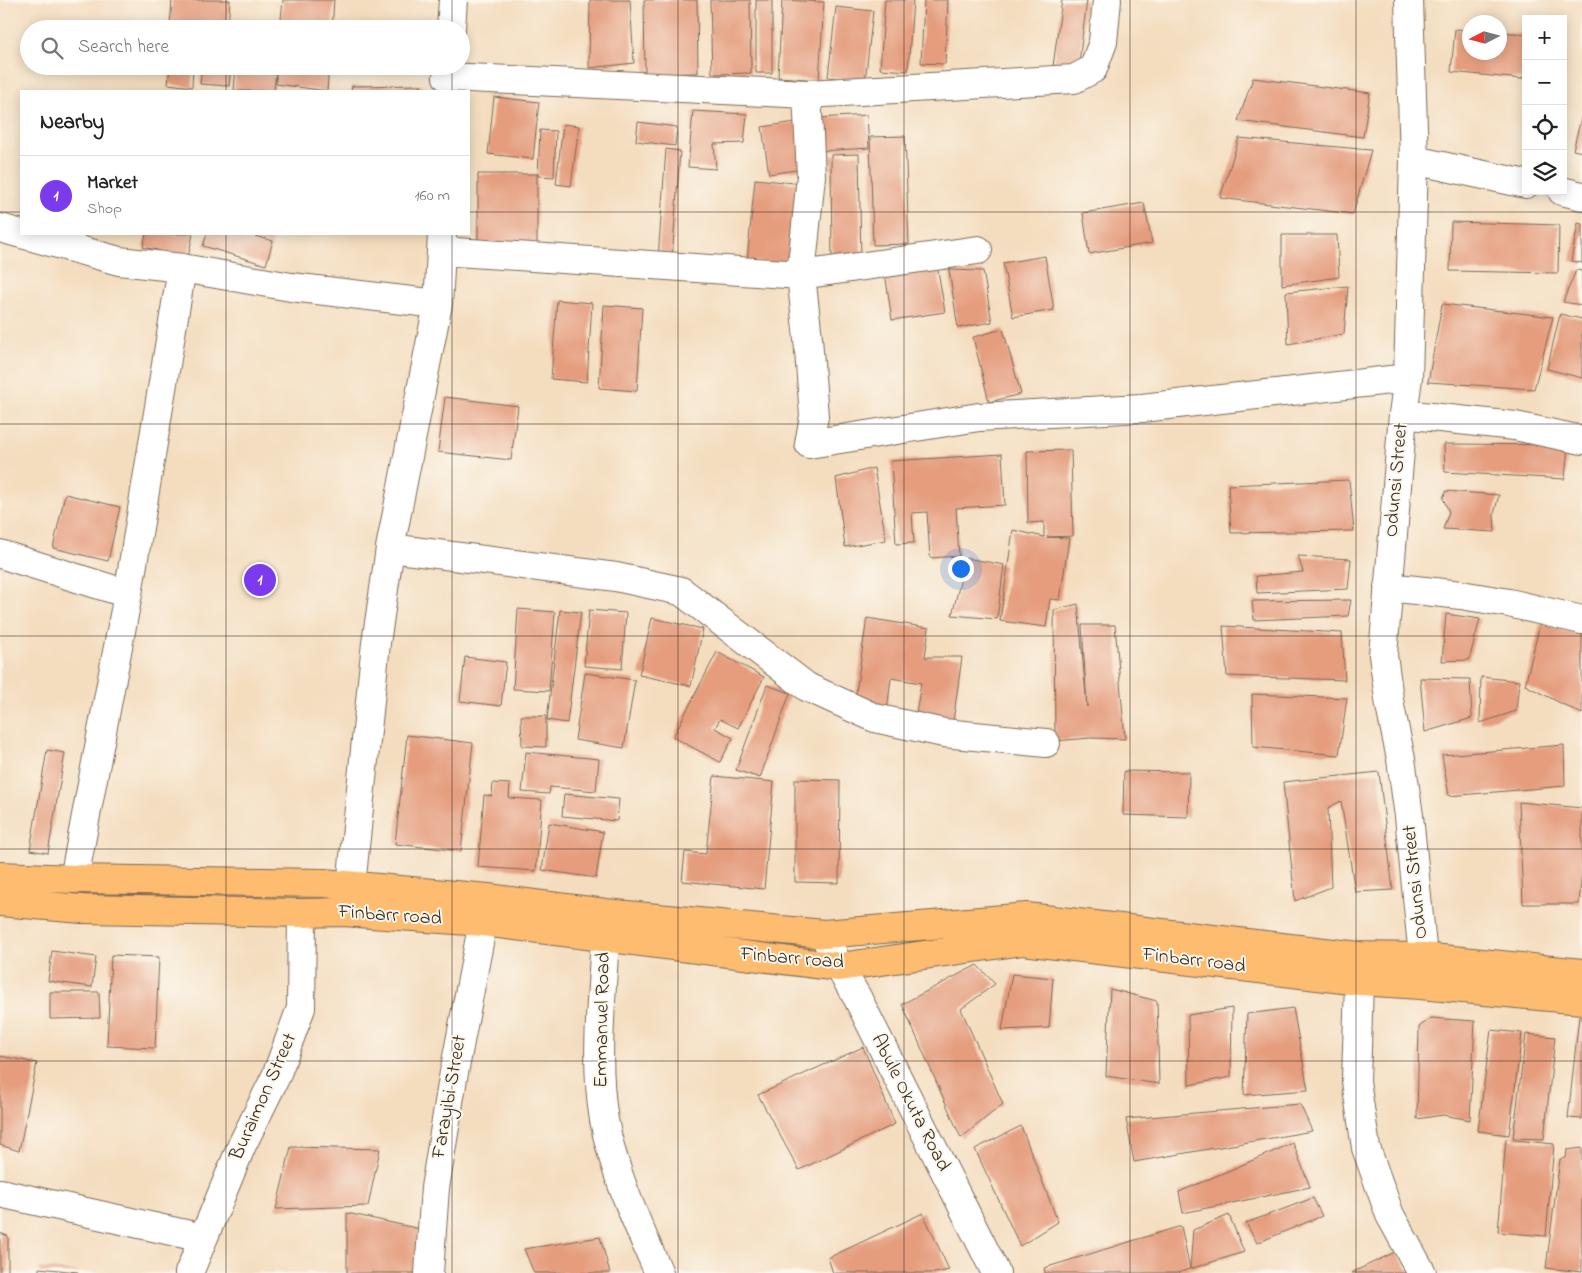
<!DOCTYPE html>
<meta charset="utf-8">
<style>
:root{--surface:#fff;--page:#f2f2f2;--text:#222;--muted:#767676;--line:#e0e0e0;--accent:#7c3aed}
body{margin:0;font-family:"Indie Flower",sans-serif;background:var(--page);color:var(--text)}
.controls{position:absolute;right:15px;top:15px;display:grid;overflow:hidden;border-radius:0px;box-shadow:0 2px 12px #0003}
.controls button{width:45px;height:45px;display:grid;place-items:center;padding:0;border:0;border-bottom:1px solid var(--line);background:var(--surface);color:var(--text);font:25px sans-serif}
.compass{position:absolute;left:1462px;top:15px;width:45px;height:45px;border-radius:50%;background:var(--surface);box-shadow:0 2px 12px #0003;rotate:264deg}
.you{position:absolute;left:960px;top:568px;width:18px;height:18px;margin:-12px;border:4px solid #fff;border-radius:50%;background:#1a73e8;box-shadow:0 0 0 8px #1a73e833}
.badge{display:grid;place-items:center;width:32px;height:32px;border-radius:50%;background:var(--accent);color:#fff;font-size:16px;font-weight:700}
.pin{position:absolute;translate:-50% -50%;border:2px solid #fff;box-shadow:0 1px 5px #0006}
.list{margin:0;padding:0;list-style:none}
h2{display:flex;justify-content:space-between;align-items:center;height:65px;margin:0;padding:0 20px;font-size:21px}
h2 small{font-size:16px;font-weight:400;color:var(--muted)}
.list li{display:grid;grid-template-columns:32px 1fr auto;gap:15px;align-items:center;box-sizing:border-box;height:80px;padding:0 20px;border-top:1px solid var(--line)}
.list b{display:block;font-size:19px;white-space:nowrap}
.list p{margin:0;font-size:16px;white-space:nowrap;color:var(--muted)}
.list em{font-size:16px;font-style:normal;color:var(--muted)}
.icon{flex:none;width:28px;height:28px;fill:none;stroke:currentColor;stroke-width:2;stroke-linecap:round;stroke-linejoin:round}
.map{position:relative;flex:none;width:1582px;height:1273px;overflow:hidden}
.search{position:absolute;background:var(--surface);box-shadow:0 2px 12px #0003;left:20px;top:20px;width:450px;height:55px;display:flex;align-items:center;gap:12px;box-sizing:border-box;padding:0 18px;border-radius:28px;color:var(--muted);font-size:19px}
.panel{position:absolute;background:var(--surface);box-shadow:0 2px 12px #0003;left:20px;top:90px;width:450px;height:145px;border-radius:0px}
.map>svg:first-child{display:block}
.building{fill:#e59d7e}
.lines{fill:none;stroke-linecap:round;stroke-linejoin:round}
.minor-casing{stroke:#7c6956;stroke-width:30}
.major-casing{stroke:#7c6956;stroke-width:30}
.minor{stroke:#fff;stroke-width:28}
.major{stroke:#fdbc6f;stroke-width:28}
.grid{fill:none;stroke:#3b2a1e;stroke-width:1;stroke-opacity:0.55}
.labels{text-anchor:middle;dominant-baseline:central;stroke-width:4;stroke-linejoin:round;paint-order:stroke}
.street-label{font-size:20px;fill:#3b2a1e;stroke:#fbf7ec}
</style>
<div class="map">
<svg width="1582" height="1273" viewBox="0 0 1582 1273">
<rect width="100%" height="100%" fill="#fbf7ec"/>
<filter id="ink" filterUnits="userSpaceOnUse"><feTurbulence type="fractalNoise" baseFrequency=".02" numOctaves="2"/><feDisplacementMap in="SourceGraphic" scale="10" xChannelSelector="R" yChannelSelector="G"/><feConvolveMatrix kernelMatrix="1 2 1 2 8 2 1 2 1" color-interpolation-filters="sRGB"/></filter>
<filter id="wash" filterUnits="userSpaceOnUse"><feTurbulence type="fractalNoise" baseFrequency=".0096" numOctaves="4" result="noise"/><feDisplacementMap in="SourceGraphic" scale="20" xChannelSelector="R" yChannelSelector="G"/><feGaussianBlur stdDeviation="1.12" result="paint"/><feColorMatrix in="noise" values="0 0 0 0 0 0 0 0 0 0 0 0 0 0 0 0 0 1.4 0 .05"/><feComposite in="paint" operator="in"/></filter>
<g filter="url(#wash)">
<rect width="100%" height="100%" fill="#f4ddbf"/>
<g id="blocks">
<!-- building -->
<path class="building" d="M172 0H230L228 27H233V29H205L170 25Z
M283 0H334L332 29H280Z
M590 0H630L634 63 589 68Z
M644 0H697L698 73 645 74Z
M710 0H750L751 73 712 74Z
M756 0H772V73H756Z
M782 0 824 2 819 80 778 77Z
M885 0H913L908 71 880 69Z
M924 0H948L945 64 921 63Z
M1062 0H1087L1078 70 1053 66Z
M836 7 873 11 865 82 828 77Z
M1455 29 1470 30V52H1500V32L1526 34V70L1522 79 1451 72Z
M170 66H193L192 87 168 84Z
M202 66H231L229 86 200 84Z
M236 66 276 68V66H329L327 91 276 84V70L274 91H234Z
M1253 78 1370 93 1363 137 1238 121Z
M422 85 421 91H351L352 86Z
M494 97 539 102 533 159 488 154Z
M693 111 747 114 744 143 714 144 716 169 688 167Z
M867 115 869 148 821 151 819 118Z
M1581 118H1582V152L1573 150Z
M638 122 677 127 675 146 636 141Z
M796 122 803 169 769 174 762 127Z
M563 124 579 126 571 186 556 184Z
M540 130 556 131 554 177 538 176Z
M905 136 909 244 873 245 870 137Z
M1239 138 1371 150 1353 214 1220 198Z
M666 149 680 151 672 260 658 259Z
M859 154 861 261 832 262 831 155Z
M478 174H537V247H478Z
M755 179 804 184 796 266 747 261Z
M1144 203 1152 243 1089 254 1083 213Z
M1451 222 1559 225 1558 273 1450 271Z
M1578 223 1582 224V263L1571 261Z
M146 234H193L188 257 143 247Z
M207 234H256L255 236 273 241 266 265 203 246Z
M1282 235H1337L1339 277 1282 285Z
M1045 256 1054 310 1013 317 1003 263Z
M937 265 945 312 892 320 885 273Z
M949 270 983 271 992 322 958 328Z
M1576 270 1582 271V305L1563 302Z
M1348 286 1344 334 1288 344 1286 292Z
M557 300 592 303 587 382 551 379Z
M1442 304 1553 317 1534 389 1428 382Z
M604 305 642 308 637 391 599 388Z
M1560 314 1582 319V378L1547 369Z
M1003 329 1021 394 989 402 973 337Z
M445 397 518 406 511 460 438 452Z
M1444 444 1568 445 1565 479 1445 472Z
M1071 450 1073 536 1047 537 1069 538 1060 600 1050 599 1046 627 1000 621 1013 530 1044 537V522L1028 523 1027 451Z
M1002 454 1005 505 956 508 959 556 930 558 927 512 912 513 914 543 896 544 891 461Z
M874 468 886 540 845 547 836 478Z
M1349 480 1354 531 1231 533 1228 485Z
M1446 491 1499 495 1494 514 1495 532 1443 529 1449 512 1443 498Z
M65 494 120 507 108 561 53 548Z
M1298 556 1351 559 1348 589 1257 593 1256 576 1303 572Z
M966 558 1004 565 997 619 952 615Z
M1351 600 1348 616 1254 620 1252 601Z
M1078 604 1087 707 1082 625H1115L1125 739 1090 738 1055 741 1054 610Z
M518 609 555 612 549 691 513 689Z
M560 610 581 612 567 723 547 720Z
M589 610 626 613 622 669 584 666Z
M1446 614 1480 619 1469 660 1442 661Z
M652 618 703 629 691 686 639 675Z
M867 618 929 628 925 657H962L952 729 915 720 921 683 891 678 887 711 854 706Z
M1540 624 1582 635V714L1525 685Z
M1223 626 1342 633 1345 680 1227 676Z
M717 652 764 677 738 728 720 719 715 728 733 738 720 762 673 737Z
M465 657 506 662 501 706 460 701Z
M585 673 635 680 624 748 575 740Z
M1481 677 1519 681 1516 711 1480 723Z
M1420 678 1470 679 1472 718 1425 732Z
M767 685 790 693 760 778 736 770Z
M1252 694 1347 698 1339 755 1253 747Z
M521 716H546V747L522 746Z
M407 735 473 743 461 851 395 844Z
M1564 745 1565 786 1449 796 1442 755Z
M47 750 65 753 48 853 30 850Z
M526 752 599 759 596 791 550 787 549 794 522 792Z
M1124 771 1189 772 1188 817 1123 815Z
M1379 772 1393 890 1355 892 1341 801 1328 808 1331 887 1295 901 1283 782Z
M714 776 774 782 764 889 682 881 685 852 706 854Z
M795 779 840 780 839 883 795 882Z
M493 783 510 784 509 798 542 800 536 871 478 867 484 795 492 796Z
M564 794 619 799 617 821 562 816Z
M1519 802 1582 808V870L1579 904H1523Z
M549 823 603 832 596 878 542 870Z
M52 951 96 957 92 987 48 981Z
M111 955 159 957 155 1048 107 1046Z
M977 965 995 984 961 1009 1003 1104 961 1138 902 1004Z
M1012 974 1053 978 1049 1028 1002 1030Z
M1110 989 1157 1001 1159 1084 1106 1076Z
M50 992H99L100 1018 50 1019Z
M1232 1008 1231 1077 1189 1085 1188 1015Z
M1293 1008 1308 1090 1244 1095 1247 1014Z
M1579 1016H1582V1119L1568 1118Z
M1431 1018 1475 1021 1470 1120 1443 1115 1417 1119 1419 1027Z
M1491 1030 1522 1033 1509 1135 1478 1131Z
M1526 1034 1555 1037 1544 1139 1513 1138Z
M863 1047 895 1124 799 1170 758 1095Z
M0 1056 37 1063 19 1151 0 1145Z
M1300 1104 1312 1131 1134 1162 1126 1119Z
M1021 1126 1058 1222 1020 1246 975 1149Z
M1506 1139 1554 1144 1546 1236 1498 1232Z
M1293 1143 1310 1187 1183 1213 1179 1192Z
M291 1147 380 1149 368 1206 276 1209Z
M1582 1148V1272L1546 1268 1560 1159 1566 1158 1567 1150Z
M1313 1198 1322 1216 1257 1243 1246 1223Z
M347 1213 420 1229 415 1273H347Z
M923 1213 949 1270 935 1273H833L828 1258Z
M1229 1215 1244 1252 1190 1269 1193 1230Z
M1181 1226 1190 1269 1177 1273H1045L1044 1268Z
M0 1233 8 1236V1273H0Z
M600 1237 610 1273H534L524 1249Z
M1395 1252 1411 1273H1351Z
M39 1268 78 1272V1273H39Z"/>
</g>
</g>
<g filter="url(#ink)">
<use href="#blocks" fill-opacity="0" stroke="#7c6956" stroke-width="1"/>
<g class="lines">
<!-- minor casing -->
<g class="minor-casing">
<path id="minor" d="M1409 0 1414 160 1408 378 1403 414 1383 655 1390 706 1401 759 1409 816 1423 957
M451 29 453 0
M447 77 807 94 1074 79 1093 69 1103 42 1107 0
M807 94 811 176 801 275 808 338 814 416 809 444 979 417 1142 408 1408 378
M1414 160 1526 184
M1562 191 1582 196
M0 228 119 261 182 268 291 287 438 304
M441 251 801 275 978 250
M1403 414 1515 426 1582 440
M390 548 616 577 681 591 807 687 875 718 944 733 1046 743
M0 554 128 594
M1388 587 1461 595 1509 603 1582 620
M74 879 128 594 182 268
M351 886 376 643 390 548 438 304 442 234
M824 934 839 967 857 997 996 1273
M605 937C602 997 594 1060 604 1120 614 1174 637 1223 659 1273
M1359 981 1356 1081 1366 1148 1390 1215 1422 1273
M0 1193 203 1238
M189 1273 242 1145 276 1076 301 1008 302 913
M429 1273 435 1188 453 1078 483 922"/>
</g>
<!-- major casing -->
<g class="major-casing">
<path id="major" d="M0 876 74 879 324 883 488 898 606 913 824 934 1027 917 1359 956 1423 957 1582 973
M0 902 82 909 302 913 343 912 483 922 839 967 1023 941 1359 981 1420 985 1582 1000"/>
</g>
<!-- minor -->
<use href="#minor" class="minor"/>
<!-- major -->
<use href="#major" class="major"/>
</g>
</g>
<!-- grid -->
<path class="grid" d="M226 0V29M452 0V29M678 0V1273M904 0V1273M1130 0V1273M1356 0V1273M226 66V91M452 66V91M0 212H21M469 212H1582M226 234V1273M452 234V1273M0 424H1582M0 636H1582M0 849H1582M0 1061H1582"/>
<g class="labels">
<!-- street labels -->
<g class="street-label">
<text transform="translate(1397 480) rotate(-85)">Odunsi Street</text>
<text transform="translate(1416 882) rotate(-96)">Odunsi Street</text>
<text transform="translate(390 916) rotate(4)">Finbarr road</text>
<text transform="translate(792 959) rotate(5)">Finbarr road</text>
<text transform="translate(1194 961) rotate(7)">Finbarr road</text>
<text transform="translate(603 1020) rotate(-89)">Emmanuel Road</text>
<text transform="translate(264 1097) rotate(-66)">Buraimon Street</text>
<text transform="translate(450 1097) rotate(-80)">Farayibi Street</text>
<text transform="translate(910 1103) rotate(63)">Abule Okuta Road</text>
</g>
</g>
</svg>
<div class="controls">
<button>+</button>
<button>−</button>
<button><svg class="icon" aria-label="locate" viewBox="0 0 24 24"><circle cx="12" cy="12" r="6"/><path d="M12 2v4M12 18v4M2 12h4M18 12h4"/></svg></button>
<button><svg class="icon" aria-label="layers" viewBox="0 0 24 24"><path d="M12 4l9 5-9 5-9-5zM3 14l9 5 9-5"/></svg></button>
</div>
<svg class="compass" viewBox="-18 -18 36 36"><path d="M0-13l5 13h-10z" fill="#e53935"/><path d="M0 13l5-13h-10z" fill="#767676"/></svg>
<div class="you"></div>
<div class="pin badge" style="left:260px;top:580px">1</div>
<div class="search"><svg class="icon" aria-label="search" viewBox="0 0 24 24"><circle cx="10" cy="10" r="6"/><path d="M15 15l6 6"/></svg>Search here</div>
<section class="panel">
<h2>Nearby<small></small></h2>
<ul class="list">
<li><span class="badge">1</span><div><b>Market</b><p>Shop</p></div><em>160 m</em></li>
</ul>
</section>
</div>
